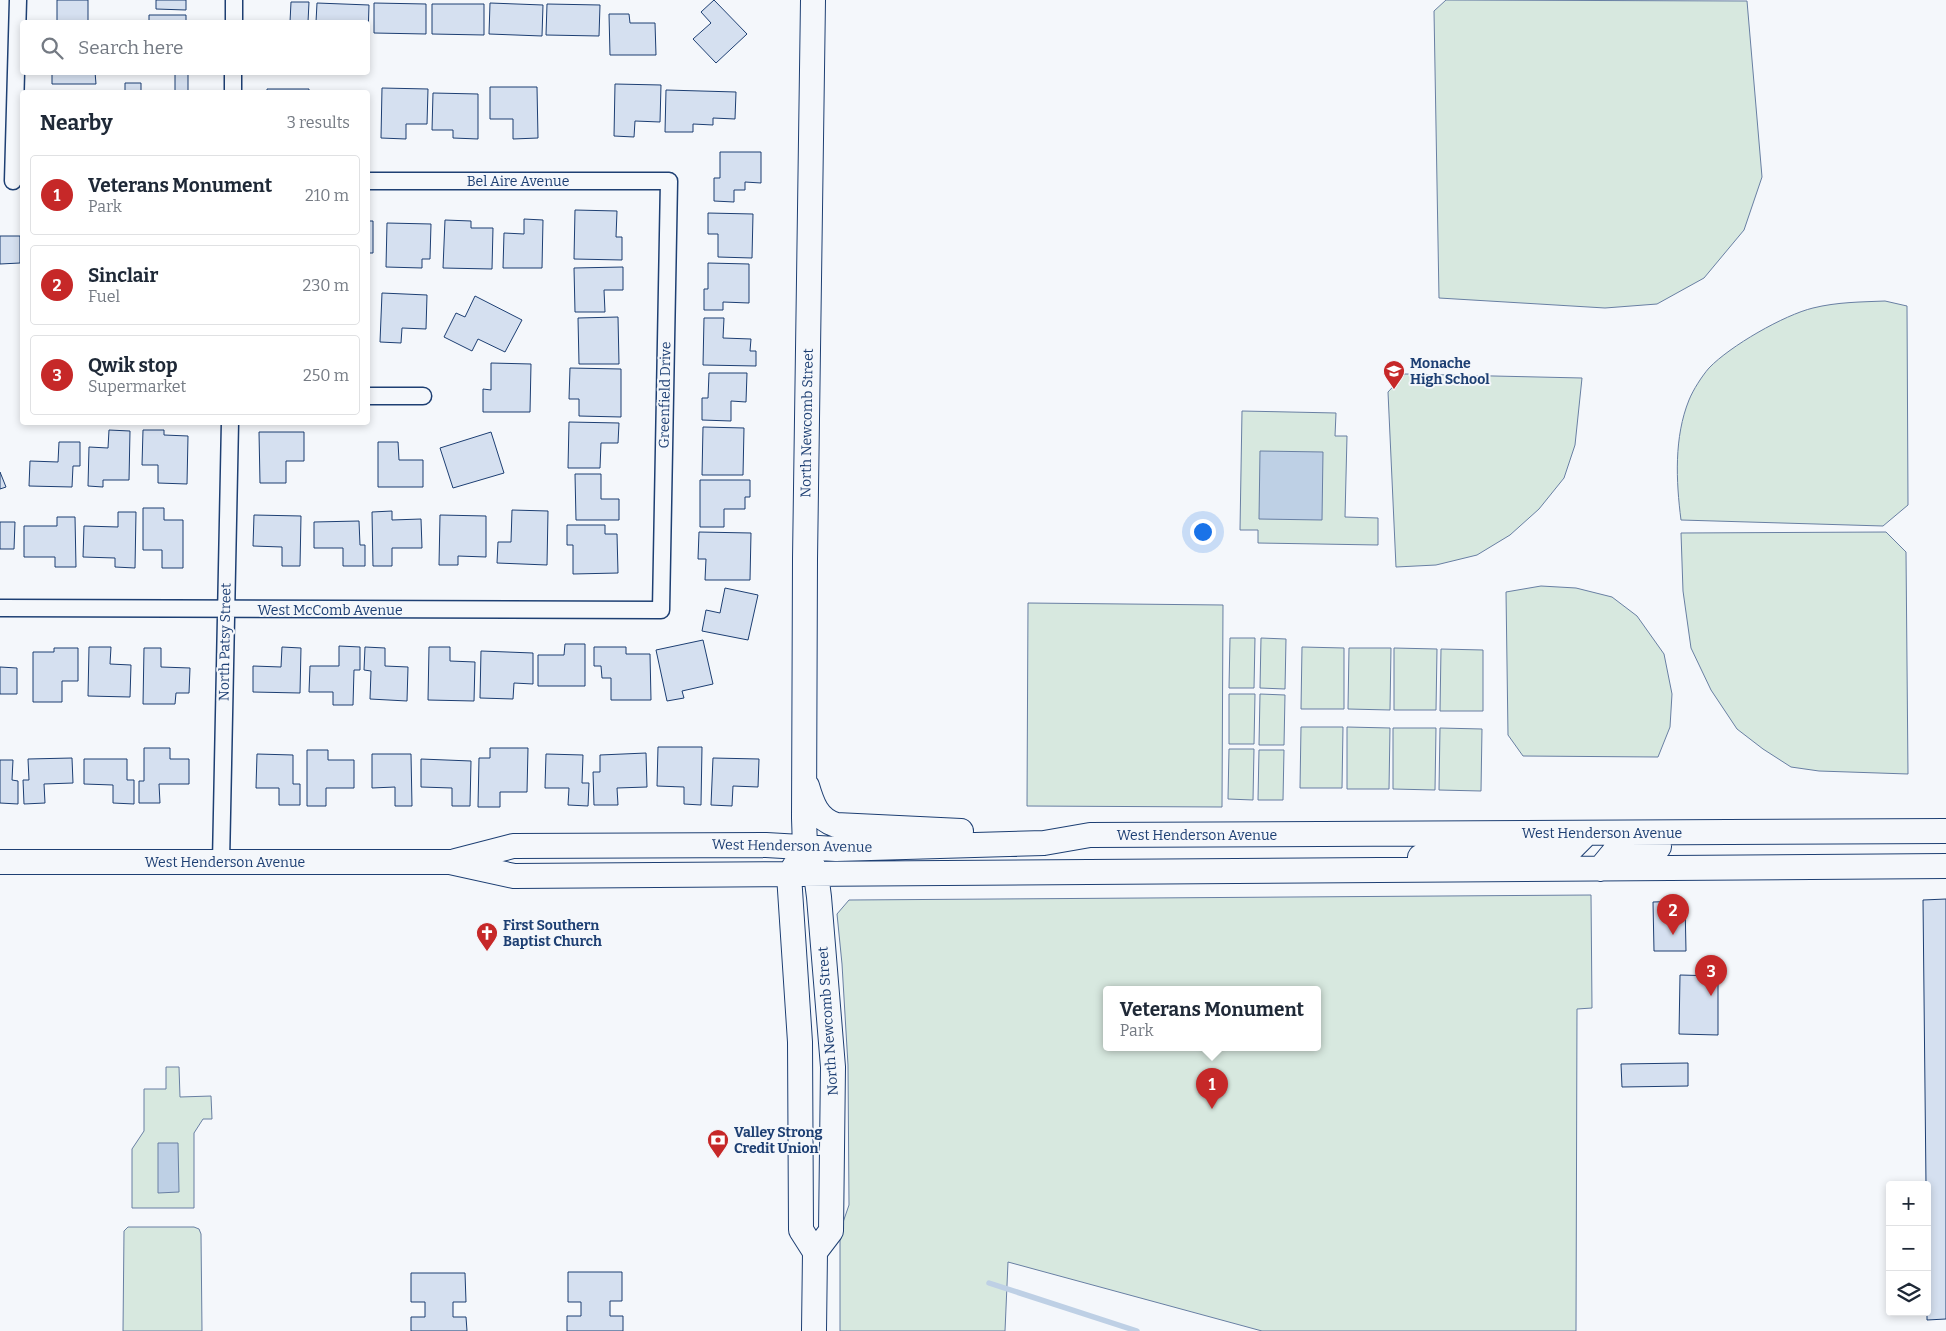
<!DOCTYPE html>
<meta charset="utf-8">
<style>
:root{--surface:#fff;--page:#f6f6f7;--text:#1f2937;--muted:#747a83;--line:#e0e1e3;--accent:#c62828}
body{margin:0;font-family:Bitter,serif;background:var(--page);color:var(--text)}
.controls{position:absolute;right:15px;bottom:15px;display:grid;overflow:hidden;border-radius:5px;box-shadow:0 2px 8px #0003}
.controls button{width:45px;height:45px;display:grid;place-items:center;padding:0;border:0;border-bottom:1px solid var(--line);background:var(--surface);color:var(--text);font:25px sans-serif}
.you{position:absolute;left:1202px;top:531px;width:18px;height:18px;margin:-12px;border:4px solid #fff;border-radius:50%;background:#1a73e8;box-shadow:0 0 0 8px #1a73e833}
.badge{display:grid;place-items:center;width:32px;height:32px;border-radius:50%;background:var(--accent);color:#fff;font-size:16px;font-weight:700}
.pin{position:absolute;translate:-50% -41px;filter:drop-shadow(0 1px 2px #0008)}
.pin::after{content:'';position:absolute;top:26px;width:18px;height:15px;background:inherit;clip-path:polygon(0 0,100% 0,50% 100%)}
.popup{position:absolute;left:1103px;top:986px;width:218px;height:65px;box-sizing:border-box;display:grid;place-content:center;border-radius:5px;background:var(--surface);filter:drop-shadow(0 1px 4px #0005);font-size:16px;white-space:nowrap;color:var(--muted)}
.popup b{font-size:19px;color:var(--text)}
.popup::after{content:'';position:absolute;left:50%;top:100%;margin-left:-10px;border:10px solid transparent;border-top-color:var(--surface)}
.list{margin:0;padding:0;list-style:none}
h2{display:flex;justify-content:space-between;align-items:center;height:65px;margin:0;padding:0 20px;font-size:21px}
h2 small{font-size:16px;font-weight:400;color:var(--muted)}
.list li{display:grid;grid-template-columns:32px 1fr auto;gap:15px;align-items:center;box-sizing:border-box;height:80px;margin:0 10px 10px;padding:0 10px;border:1px solid var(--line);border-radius:5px}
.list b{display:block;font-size:19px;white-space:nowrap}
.list p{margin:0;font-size:16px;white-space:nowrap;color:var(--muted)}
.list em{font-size:16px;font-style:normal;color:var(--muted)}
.icon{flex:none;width:28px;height:28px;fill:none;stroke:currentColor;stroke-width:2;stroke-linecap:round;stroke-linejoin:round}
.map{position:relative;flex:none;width:1946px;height:1331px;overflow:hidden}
.search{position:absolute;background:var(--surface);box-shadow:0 2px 8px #0003;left:20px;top:20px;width:350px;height:55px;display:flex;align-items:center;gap:12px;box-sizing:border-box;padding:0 18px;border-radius:5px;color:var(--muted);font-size:19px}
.panel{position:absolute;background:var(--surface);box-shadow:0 2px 8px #0003;left:20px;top:90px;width:350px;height:335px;border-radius:5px}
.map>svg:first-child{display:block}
.green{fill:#d7e8df;stroke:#687fa3;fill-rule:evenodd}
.water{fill:#bed0e5;stroke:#687fa3}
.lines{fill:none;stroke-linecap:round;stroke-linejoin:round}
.stream{stroke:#bed0e5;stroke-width:5.5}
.building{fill:#d5e0f0;stroke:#1d3f73}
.minor-casing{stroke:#1d3f73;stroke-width:19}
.secondary-casing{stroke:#1d3f73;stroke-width:26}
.minor{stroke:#f4f7fb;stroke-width:16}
.secondary{stroke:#f4f7fb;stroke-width:24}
.labels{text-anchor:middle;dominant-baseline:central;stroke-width:4;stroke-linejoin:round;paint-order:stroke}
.street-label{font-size:14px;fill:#1d3f73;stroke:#f4f7fb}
.poi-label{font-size:14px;font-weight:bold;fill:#1d3f73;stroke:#f4f7fb;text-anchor:start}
</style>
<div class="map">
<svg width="1946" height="1331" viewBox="0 0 1946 1331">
<rect width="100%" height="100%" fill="#f4f7fb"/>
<!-- green -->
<path class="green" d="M1446 0 1747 1 1762 177 1744 230 1704 278 1657 304 1605 308 1439 298 1434 11Z
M1885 301 1907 306 1908 505 1883 526 1681 520C1676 481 1674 437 1689 400 1693 390 1702 376 1709 368 1730 346 1784 315 1813 308 1837 302 1861 302 1885 301Z
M1405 374 1582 378 1575 445 1564 478 1539 509 1510 535 1477 555 1436 565 1396 567 1388 392Z
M1242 411 1336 413 1335 436H1347L1345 517 1378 518V545L1258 543V530H1240Z
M1886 532 1906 552 1908 774 1819 771 1791 767 1763 749 1737 729 1711 690 1691 648 1683 591 1681 533Z
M1541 586 1576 588 1612 597 1637 616 1664 654 1672 694 1670 727 1658 757 1523 756 1508 735 1506 592Z
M1028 603 1223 605 1222 807 1027 806Z
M1230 638H1255L1254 688H1229Z
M1261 638 1286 639 1285 689 1260 688Z
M1302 647 1344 648V709H1301Z
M1349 648H1391L1390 710 1348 709Z
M1394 648 1437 649 1436 710H1394Z
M1441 649 1483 650V711H1440Z
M1229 694H1255L1254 744H1229Z
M1260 694 1285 695 1284 745H1259Z
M1301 727H1343L1342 788H1300Z
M1347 727 1390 728 1389 789H1347Z
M1393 728H1436L1435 790 1393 789Z
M1440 728 1482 729 1481 791 1439 790Z
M1229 749H1254L1253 800 1228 799Z
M1259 750H1284L1283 800H1258Z
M1591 895 1592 1008 1577 1009 1576 1331H1262L1008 1262 1005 1331H840V1231L849 1205 848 1065 842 964 837 914 849 900ZM1107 990H1317V1048H1107Z
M166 1067H179L180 1097 211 1096 212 1119H203L194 1133V1208H132V1149L144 1131V1089H166Z
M128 1227H194L199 1229 201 1234 202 1331H123L124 1231Z"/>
<!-- water -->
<path class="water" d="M1260 451 1323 452 1322 520 1259 519Z
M158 1143H178L179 1192 158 1193Z"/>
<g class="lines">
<!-- stream -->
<path class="stream" d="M989 1283 1137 1331"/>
</g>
<!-- building -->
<path class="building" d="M57 0H88V22H57Z
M156 0H186V10L156 9Z
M714 0 747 34 716 63 693 39 711 23 701 12Z
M291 2H309L308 22H259H290Z
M317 3 369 5 368 36V22H316Z
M374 3 426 4V34L374 33Z
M490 3 543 5 542 36 489 34Z
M432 4H484V35L432 34Z
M547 4 600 5 599 36 546 35Z
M609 14H629L630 23H655L656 55H610Z
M149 15H186V22H149Z
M52 72H95L96 84H52Z
M175 72H188V92H175Z
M125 83H141V92H125Z
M615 84 661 85 660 122 635 121 634 137 614 136Z
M490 87H537L538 138 513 139V119H490Z
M382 88 428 89 427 124H406V139L381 138Z
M267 89H309V92H267Z
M666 90 736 92 735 119 713 118V125L693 124V132H665Z
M433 93 478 94V139L453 138V130H432Z
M720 152H761V183L745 182V190H734V202L714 201V178H720Z
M575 210 617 211 616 237H622V260L574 259Z
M708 213 753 214 752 258 718 257V234H708Z
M524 219 543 220 542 268H503L504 233 524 234Z
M445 220 471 221V228H493L492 269 443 268Z
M368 221H373V253H368Z
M387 223 431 224 430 259H422V268L386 267Z
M0 236H20V263L0 264Z
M708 263 749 264V303L723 302V310H704V289H708Z
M623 267V290H604L605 312H575L574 268Z
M382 293 427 295 426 329 402 328 401 343 380 342Z
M475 296 522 320 505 352 478 339 472 351 444 337 456 313 465 317Z
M618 317 619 364H579L578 318Z
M704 318H724L723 338 751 339 750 351H756V366L703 365Z
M491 363 531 364 530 412H483V389L491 390Z
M570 368 621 369V417L579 416V399H569Z
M709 373H747L746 402 731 401V421L702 420V398H708Z
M569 422 619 423 618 443H601L600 468H568Z
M703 427 744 428 743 475H702Z
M109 430 130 431 129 480H103V487L88 486 89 447 108 448Z
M143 430H164V435L188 436 187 484 158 483V465H142Z
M259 432H304V461H286V483H260Z
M491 432 504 473 453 488 440 448Z
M59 442H80V466H73L72 487 29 486 30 461 58 462Z
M378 442H398L399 460H423V487H378Z
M0 472 6 487 0 489Z
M575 474H601V499H619V520H576Z
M700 480H750V497H745V509H724V527H700Z
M143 508H164V520H183V568H162V550H143Z
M512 510 548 511 547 565 497 563 498 542H511Z
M392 511V520L421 519 422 548H392V566H373L372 512Z
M118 512H136L135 568 115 567V558L83 557 84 526 118 527Z
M254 515 301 516 300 566H282V547L253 546Z
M440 515 486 516V557L458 556V565H439Z
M57 517H75L76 567H55V557H24V526H57Z
M359 521 360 545H365V566H343V548H314V522Z
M0 522H15L14 549H0Z
M567 525H605V534H617L618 573 573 574V545H567Z
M699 532 751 533 750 580H705L706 559H698Z
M725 588 758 595 748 640 702 631 706 610 720 613Z
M703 640 713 684 682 691 684 698 667 701 656 650Z
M565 644H585V686H538V655H564Z
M339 646 360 647V670H354L353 705H333V692H309L310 666H339Z
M89 647H111L110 664 131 665 130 697 88 696Z
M282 647 301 648 300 693 253 692V666L281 667Z
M365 647 385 648V666L408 667 407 701 370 699 371 671 364 670Z
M429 647H450V661L475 662 474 701 428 700Z
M594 647H626V654H650L651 700H611V678H602L601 666H594Z
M54 648H78V681H62V702H33V652H54Z
M144 648H161V667L190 668 189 693H176L175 704H143Z
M481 651 533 653V684L514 683 513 699 480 698Z
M0 667 17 668V694H0Z
M658 747H702L701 805 684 804V787L657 786Z
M144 748H170V759H189V784H159L160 803H139V781H144Z
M490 748H528L527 792H500V807H478L479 758H490Z
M307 750H328V760H354V788H326V806H307Z
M646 753 647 787 617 788 618 805H594L593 772H600V755Z
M257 754 293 755V784H300V805H279V788H256Z
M372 754H411L412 806H395V787L372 788Z
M546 754 583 755 582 783H589L588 806 568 805 569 788H545Z
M72 758 73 783 44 784 45 803 24 804 23 780H29L28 759Z
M713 758 759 759 758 787 733 786 732 806 711 805Z
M84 759H127V780H134V804L113 803V785L84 784Z
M421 759 471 761 470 806H452V788L421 787Z
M0 760H13L12 780 18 781V804L0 803Z
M1946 899V1319L1927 1320V1185H1926L1923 900Z
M1685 901 1686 951H1654L1653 902Z
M1680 975 1718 976V1035L1679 1034Z
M1688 1063V1086L1622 1087 1621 1064Z
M568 1272H622V1301H610V1316H623V1331H567V1316H581V1302H568Z
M411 1273H465L466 1302H453V1317H466L467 1331H411V1317H425V1302H411Z"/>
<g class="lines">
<!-- minor casing -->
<g class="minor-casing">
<path id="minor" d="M234 22V0
M233 92V72
M13 181 18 0
M368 396H423
M0 608 661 610 669 181H368
M221 862 230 422"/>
</g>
<!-- secondary casing -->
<g class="secondary-casing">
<path id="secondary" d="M813 0 805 559 804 818 805 847 816 874 819 897 833 1067 831 1231 815 1252
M807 786C812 803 817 819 836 825L961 831
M1420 857 1455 853 1501 855 1547 853 1572 848 1587 833
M455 861 513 846 766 845 836 849 1044 843 1090 835 1946 831
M0 862H450L514 876 1946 866
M797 862 789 875 800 1042 801 1230 815 1252 814 1331
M1600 869 1614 852 1621 850 1659 847"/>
</g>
<!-- minor -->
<use href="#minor" class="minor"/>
<!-- secondary -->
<use href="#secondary" class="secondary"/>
</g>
<!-- icons -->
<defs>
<g id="school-pin" transform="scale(1.125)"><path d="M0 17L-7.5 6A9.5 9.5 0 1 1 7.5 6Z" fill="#c62828" stroke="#f4f7fb"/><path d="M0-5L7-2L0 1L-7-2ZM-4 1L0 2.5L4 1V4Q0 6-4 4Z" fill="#fff"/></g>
<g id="church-pin" transform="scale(1.125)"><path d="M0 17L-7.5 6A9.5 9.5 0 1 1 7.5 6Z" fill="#c62828" stroke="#f4f7fb"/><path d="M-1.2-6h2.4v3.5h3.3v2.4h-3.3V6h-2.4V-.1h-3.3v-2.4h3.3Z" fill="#fff"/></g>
<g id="bank-pin" transform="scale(1.125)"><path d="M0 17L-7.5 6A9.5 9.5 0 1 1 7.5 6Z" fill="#c62828" stroke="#f4f7fb"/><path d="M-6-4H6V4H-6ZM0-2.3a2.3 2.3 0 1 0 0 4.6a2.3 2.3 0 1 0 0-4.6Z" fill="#fff"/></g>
</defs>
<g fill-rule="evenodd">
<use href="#school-pin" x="1394" y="371"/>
<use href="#church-pin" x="487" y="933"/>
<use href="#bank-pin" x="718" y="1140"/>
</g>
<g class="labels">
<!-- street labels -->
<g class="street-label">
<text x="518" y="181">Bel Aire Avenue</text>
<text transform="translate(665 395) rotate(-89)">Greenfield Drive</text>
<text transform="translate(807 423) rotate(-89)">North Newcomb Street</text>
<text x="330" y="610">West McComb Avenue</text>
<text transform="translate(225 642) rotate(-89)">North Patsy Street</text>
<text x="1602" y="833">West Henderson Avenue</text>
<text x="1197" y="835">West Henderson Avenue</text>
<text transform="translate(792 846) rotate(1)">West Henderson Avenue</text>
<text x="225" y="862">West Henderson Avenue</text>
<text transform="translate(828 1021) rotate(-94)">North Newcomb Street</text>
</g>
<!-- poi labels -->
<g class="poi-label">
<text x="1410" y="363">Monache<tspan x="1410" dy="16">High School</tspan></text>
<text x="503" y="925">First Southern<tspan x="503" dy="16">Baptist Church</tspan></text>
<text x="734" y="1132">Valley Strong<tspan x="734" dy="16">Credit Union</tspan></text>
</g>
</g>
</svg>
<div class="controls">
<button>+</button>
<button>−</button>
<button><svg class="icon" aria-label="layers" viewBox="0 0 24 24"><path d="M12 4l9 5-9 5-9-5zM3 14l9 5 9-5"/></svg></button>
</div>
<div class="you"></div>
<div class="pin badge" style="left:1212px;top:1109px">1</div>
<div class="popup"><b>Veterans Monument</b>Park</div>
<div class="pin badge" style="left:1673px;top:935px">2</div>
<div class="pin badge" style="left:1711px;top:996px">3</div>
<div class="search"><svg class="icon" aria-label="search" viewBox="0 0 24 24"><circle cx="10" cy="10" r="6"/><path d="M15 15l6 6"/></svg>Search here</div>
<section class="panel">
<h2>Nearby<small>3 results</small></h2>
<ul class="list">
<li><span class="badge">1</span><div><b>Veterans Monument</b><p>Park</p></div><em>210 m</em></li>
<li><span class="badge">2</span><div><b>Sinclair</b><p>Fuel</p></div><em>230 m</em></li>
<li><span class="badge">3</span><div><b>Qwik stop</b><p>Supermarket</p></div><em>250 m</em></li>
</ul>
</section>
</div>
